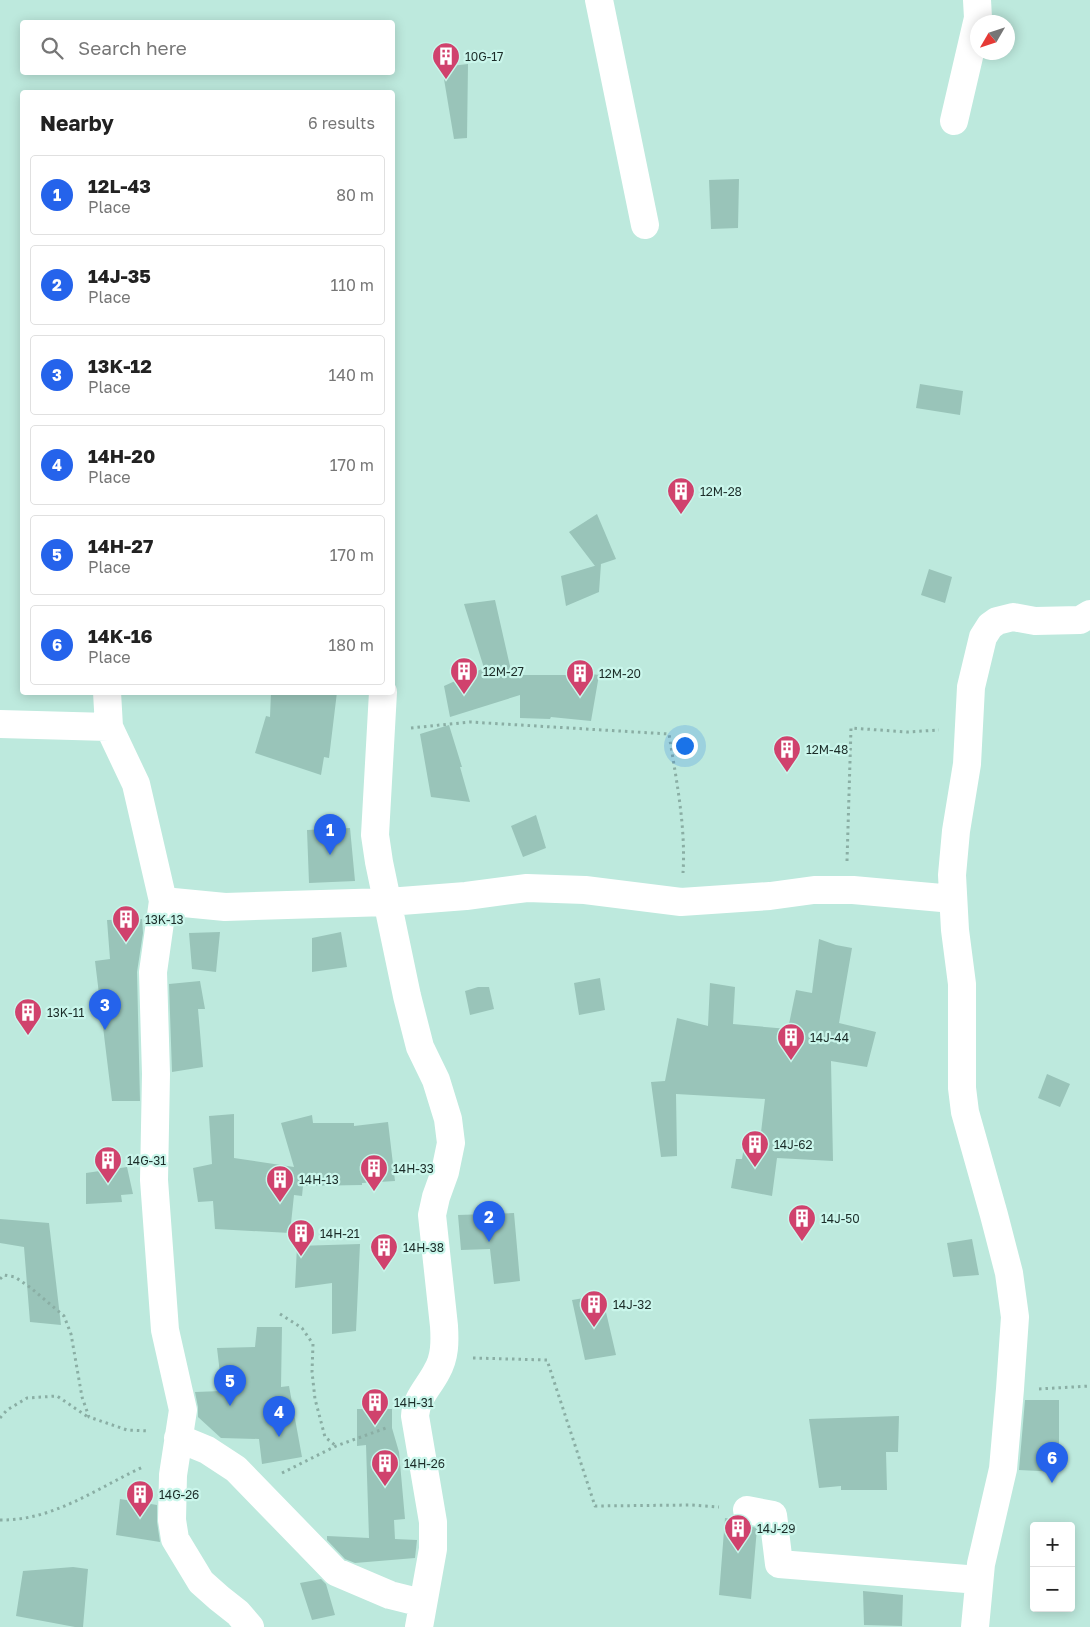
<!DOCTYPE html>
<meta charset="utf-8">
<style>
:root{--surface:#fff;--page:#f6f6f6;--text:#222;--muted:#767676;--line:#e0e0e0;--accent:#2563eb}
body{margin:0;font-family:"Golos Text",sans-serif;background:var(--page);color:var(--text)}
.controls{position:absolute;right:15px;bottom:15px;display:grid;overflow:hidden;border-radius:5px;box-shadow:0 2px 12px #0003}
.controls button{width:45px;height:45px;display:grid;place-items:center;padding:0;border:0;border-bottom:1px solid var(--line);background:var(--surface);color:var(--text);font:25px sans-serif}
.compass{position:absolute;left:970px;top:15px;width:45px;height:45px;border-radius:50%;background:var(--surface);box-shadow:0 2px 12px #0003;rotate:231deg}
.you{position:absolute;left:684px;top:745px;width:18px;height:18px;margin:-12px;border:4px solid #fff;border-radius:50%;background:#1a73e8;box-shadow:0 0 0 8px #1a73e833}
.badge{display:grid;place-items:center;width:32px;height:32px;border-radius:50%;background:var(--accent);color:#fff;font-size:16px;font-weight:700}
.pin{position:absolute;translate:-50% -41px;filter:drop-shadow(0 1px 2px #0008)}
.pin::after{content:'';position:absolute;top:26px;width:18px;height:15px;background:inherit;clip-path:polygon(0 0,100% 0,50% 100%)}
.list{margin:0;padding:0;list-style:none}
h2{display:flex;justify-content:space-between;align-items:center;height:65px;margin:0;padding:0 20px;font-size:21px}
h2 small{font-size:16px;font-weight:400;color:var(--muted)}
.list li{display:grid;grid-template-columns:32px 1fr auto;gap:15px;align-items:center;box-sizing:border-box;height:80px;margin:0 10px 10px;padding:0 10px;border:1px solid var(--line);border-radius:5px}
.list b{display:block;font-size:19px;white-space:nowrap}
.list p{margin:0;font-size:16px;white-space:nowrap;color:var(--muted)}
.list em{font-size:16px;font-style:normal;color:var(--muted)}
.icon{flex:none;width:28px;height:28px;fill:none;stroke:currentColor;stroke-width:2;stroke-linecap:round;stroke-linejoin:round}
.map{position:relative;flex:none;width:1090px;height:1627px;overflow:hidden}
.search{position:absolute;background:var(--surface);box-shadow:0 2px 12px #0003;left:20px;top:20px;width:375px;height:55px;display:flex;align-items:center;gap:12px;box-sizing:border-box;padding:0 18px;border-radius:5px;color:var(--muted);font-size:19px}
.panel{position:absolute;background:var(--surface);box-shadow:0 2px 12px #0003;left:20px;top:90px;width:375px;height:605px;border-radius:5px}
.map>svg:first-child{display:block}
.building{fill:#99c4b9}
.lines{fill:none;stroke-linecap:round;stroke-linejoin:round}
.path{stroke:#8aaea4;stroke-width:3;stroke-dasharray:2.5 4;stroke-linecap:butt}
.minor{stroke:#fff;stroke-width:28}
.labels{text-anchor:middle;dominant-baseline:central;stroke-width:4.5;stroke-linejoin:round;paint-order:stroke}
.poi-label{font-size:12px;fill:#1b2c28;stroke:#caf6eb;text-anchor:start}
</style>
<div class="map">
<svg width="1090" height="1627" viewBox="0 0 1090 1627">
<rect width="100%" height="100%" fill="#bde9dd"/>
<!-- building -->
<path class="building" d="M468 64 467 138 454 139 442 67Z
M739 179 738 228 711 229 709 180Z
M920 384 963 391 960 415 916 408Z
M597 514 616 559 595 566 569 532Z
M601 564 599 592 566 606 561 576Z
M929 569 952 577 945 603 921 595Z
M495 600 512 675H568L569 671 599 675 591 721 551 717 550 719 520 718V695L450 717 444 686 484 668 464 604Z
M271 692H337L329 758 324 757 321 775 255 753 266 716 270 717Z
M449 725 462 767H460L470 802 431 797 420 734Z
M536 815 546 848 523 857 511 826Z
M350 828 355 881 309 883 307 830Z
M142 919 143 933 137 972 140 1101H112L95 961 110 959 107 920Z
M220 932 216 972 192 969 189 933Z
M341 932 347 967 312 972V938Z
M819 939 836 945 852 948 839 1023 876 1032 867 1067 831 1061 833 1161 777 1158 772 1196 731 1188 736 1159H742L744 1147 759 1149 765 1099 676 1094 677 1156 661 1157 651 1082 665 1081 677 1018 708 1026 710 983 735 987 733 1024 788 1029 796 990 812 993Z
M600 978 605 1010 579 1015 574 983Z
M200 981 205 1009H198L203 1067 172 1072 169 984Z
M478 987H489L494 1009 470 1015 465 991Z
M1047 1074 1070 1084 1060 1107 1038 1098Z
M234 1114V1158L294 1167 281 1123 312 1115 313 1123H354V1126L388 1122 395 1181 362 1183V1185L303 1186 302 1196 294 1195 290 1233 215 1229 213 1201 198 1202 193 1168 212 1164 209 1116Z
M127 1167 133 1194 121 1195 122 1202 86 1204V1173Z
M514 1213 520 1281 494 1284 490 1249 461 1250 458 1215Z
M0 1219 49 1223 61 1325 30 1322 24 1247 0 1243Z
M972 1239 979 1275 953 1277 947 1243Z
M360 1244 356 1331 332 1334V1283L295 1288 297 1246Z
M602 1295 616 1355 585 1360 572 1300Z
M257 1327H282L281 1387 289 1386 302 1457 262 1464 259 1439 221 1438 198 1417V1407L195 1392 222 1391 217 1348 255 1347Z
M1025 1400H1059V1472L1019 1470Z
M357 1409H392V1428L399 1452 405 1519 394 1520 395 1539 417 1540 415 1558 355 1563 345 1559 327 1540V1536L369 1538 366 1445 357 1446Z
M899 1416 898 1452H886L887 1490H841V1486L819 1488 809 1419Z
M120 1499 157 1505V1522L160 1542 116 1535Z
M725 1518 735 1519 744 1525 757 1528 751 1599 719 1595Z
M73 1567 88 1569 83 1627H75L16 1616 23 1571Z
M321 1579 326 1584 335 1615 312 1620 300 1583Z
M863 1591 903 1595 902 1626 864 1625Z"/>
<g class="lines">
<!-- path -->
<path class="path" d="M411 728 470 722 669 734C676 779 686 826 683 873
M847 861 851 728 907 732 939 730
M0 1279 4 1275 15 1277 31 1288 64 1316 71 1334 82 1397 89 1417 127 1430 149 1431
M280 1314 302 1328 313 1344 312 1372 315 1399 325 1437 336 1446
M473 1358 547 1360 595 1506 692 1505 719 1507
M1039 1389 1090 1386
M0 1418 7 1410 27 1398 57 1396 88 1417
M282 1473 336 1446 386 1428
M0 1520C53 1521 97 1488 143 1467"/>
<!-- minor -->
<path class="minor" d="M599 0 645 225
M954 121 978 18 977 0
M107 692 109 727 136 784 163 901 225 907 388 902 466 896 527 888 585 890 681 902 770 896 814 890H853L953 899
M383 692 375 835 379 862 407 996 420 1047 436 1080 448 1119 451 1143 445 1172 436 1197 432 1215 444 1326C445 1342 445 1357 437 1371 429 1387 416 1398 415 1416L433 1522V1549L419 1627
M0 724 109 727
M163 901 153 972 156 1074 154 1180 165 1330 183 1410 173 1475 172 1520 175 1539 201 1582 219 1598 238 1613 250 1627
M178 1438 207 1450 236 1469 336 1572 390 1595 422 1603
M747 1510 773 1515 779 1564 979 1580
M975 1627 981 1564 1003 1469 1010 1389 1015 1317 1009 1273 994 1215 965 1112 962 1088V984L955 930 952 875 956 831 967 764 971 687 983 637 990 626 997 621 1013 617 1035 621 1080 620 1090 614"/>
</g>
<!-- icons -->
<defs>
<g id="building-pin" transform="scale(1.4375)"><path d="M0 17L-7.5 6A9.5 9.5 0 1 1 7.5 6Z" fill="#d0426d" stroke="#caf6eb"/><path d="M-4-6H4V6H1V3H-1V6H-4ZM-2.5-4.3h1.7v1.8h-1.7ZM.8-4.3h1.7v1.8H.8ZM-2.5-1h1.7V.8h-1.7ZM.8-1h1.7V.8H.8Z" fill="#fff"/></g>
</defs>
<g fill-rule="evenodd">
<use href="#building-pin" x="446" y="56"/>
<use href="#building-pin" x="681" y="491"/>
<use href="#building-pin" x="464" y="671"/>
<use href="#building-pin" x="580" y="673"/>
<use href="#building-pin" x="787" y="749"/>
<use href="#building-pin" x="126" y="919"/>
<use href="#building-pin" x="28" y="1012"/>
<use href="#building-pin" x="791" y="1037"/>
<use href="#building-pin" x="755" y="1144"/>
<use href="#building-pin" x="108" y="1160"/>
<use href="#building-pin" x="374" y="1168"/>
<use href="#building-pin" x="280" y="1179"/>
<use href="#building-pin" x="802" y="1218"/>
<use href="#building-pin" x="301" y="1233"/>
<use href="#building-pin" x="384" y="1247"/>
<use href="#building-pin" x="594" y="1304"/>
<use href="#building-pin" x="375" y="1402"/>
<use href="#building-pin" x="385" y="1463"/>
<use href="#building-pin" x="140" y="1494"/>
<use href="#building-pin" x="738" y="1528"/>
</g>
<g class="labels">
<!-- poi labels -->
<g class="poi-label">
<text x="465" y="56">10G-17</text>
<text x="700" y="491">12M-28</text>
<text x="483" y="671">12M-27</text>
<text x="599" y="673">12M-20</text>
<text x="806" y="749">12M-48</text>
<text x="145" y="919">13K-13</text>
<text x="47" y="1012">13K-11</text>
<text x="810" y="1037">14J-44</text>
<text x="774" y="1144">14J-62</text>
<text x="127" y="1160">14G-31</text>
<text x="393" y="1168">14H-33</text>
<text x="299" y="1179">14H-13</text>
<text x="821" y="1218">14J-50</text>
<text x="320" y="1233">14H-21</text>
<text x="403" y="1247">14H-38</text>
<text x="613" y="1304">14J-32</text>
<text x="394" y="1402">14H-31</text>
<text x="404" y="1463">14H-26</text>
<text x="159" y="1494">14G-26</text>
<text x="757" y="1528">14J-29</text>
</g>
</g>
</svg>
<div class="controls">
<button>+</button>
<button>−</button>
</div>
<svg class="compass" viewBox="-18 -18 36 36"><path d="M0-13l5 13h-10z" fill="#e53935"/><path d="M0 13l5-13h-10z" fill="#767676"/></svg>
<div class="you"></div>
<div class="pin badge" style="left:330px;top:855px">1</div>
<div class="pin badge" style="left:489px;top:1242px">2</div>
<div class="pin badge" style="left:105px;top:1030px">3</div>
<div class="pin badge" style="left:279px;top:1437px">4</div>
<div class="pin badge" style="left:230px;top:1406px">5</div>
<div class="pin badge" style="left:1052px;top:1483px">6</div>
<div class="search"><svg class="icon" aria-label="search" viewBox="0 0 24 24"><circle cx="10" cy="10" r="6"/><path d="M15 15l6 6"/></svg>Search here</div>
<section class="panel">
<h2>Nearby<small>6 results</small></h2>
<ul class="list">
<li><span class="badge">1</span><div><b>12L-43</b><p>Place</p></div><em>80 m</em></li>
<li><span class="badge">2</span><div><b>14J-35</b><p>Place</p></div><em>110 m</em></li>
<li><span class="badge">3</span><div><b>13K-12</b><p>Place</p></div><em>140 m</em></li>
<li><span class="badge">4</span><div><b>14H-20</b><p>Place</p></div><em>170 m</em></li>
<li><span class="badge">5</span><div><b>14H-27</b><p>Place</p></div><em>170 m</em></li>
<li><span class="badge">6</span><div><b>14K-16</b><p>Place</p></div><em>180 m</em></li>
</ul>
</section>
</div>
